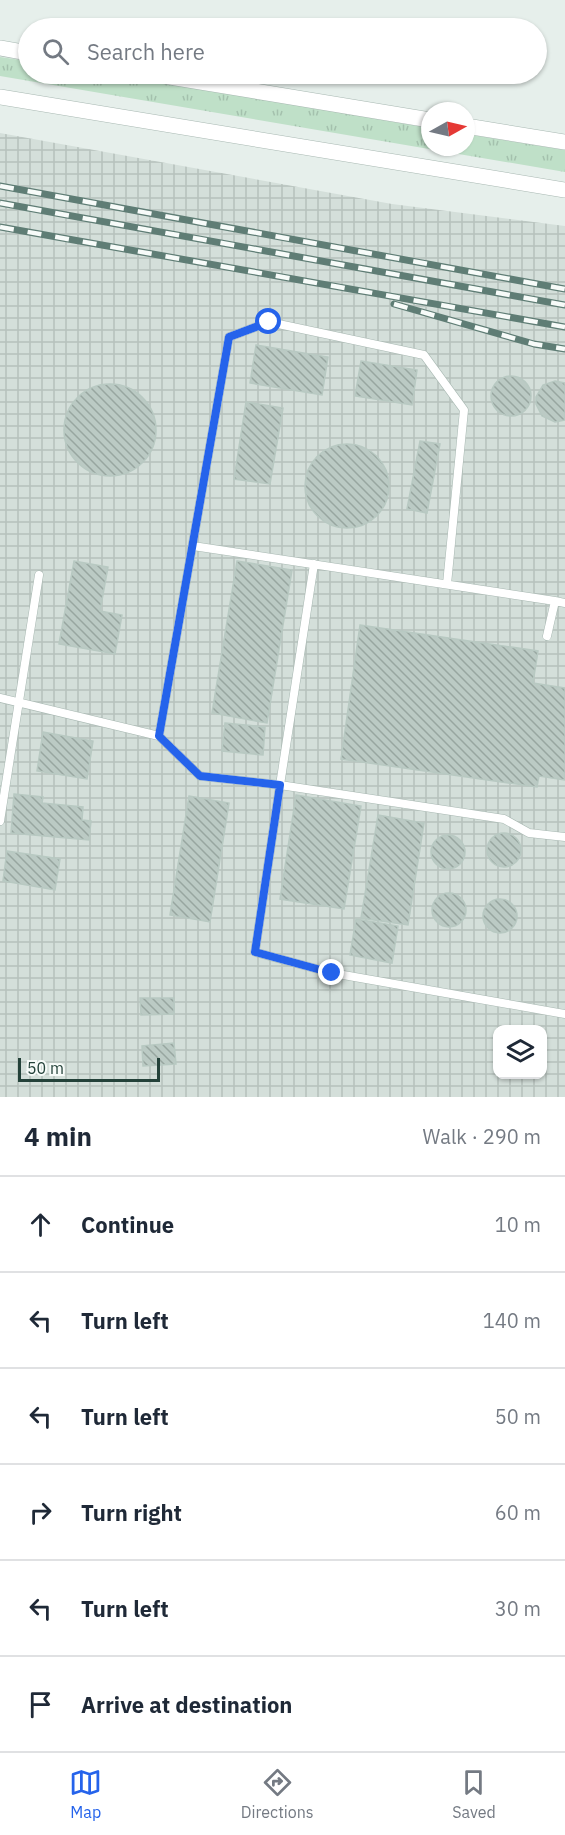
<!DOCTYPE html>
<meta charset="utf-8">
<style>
:root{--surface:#fff;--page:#f2f2f3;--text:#1f2937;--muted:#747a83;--line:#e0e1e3;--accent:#2563eb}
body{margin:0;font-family:"IBM Plex Sans",sans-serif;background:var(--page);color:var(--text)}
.controls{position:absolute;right:18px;bottom:18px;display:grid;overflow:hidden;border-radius:12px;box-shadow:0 2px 4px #0004}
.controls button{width:54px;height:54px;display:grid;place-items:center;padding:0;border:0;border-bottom:2px solid var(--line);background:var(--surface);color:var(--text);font:30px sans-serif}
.compass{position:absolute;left:421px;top:102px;width:54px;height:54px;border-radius:50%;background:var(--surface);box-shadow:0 2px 4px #0004;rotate:82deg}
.scale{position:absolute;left:18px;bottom:15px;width:142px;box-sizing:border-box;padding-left:6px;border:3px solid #24423a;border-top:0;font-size:16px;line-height:21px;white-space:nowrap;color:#24423a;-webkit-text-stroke:4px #f7fbf9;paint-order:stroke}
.stop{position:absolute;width:18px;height:18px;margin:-14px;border:4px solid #2563eb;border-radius:50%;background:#fff}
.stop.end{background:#2563eb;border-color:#fff;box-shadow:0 2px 6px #0008}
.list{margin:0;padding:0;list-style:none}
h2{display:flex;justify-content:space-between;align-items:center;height:78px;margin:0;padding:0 24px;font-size:26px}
h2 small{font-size:20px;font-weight:400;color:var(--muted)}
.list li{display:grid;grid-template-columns:39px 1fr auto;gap:18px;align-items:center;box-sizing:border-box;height:96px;padding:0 24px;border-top:2px solid var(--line)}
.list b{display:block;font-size:22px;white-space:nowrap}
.list em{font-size:20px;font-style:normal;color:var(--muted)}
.icon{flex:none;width:33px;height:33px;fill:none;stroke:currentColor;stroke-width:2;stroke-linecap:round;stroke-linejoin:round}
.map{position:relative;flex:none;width:565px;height:1097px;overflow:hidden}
.search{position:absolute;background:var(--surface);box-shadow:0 2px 4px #0004;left:18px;right:18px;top:18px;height:66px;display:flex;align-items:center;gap:15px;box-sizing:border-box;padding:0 21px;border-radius:33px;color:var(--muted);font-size:22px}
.sheet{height:654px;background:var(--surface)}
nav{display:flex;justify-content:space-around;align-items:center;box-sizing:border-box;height:84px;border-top:2px solid var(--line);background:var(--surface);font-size:16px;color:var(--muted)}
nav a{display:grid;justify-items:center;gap:3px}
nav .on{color:var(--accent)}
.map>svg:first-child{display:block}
.industrial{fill:url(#industrial-grid);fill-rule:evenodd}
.grass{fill:url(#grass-tufts)}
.building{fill:url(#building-back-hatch);stroke:#b8c9c2;stroke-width:1.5}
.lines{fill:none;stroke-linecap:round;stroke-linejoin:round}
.lane-casing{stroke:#a8b8b2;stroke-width:9}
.street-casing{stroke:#a8b8b2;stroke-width:16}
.lane{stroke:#fff;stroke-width:8}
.street{stroke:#fff;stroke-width:15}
.rail-casing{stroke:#5f7d75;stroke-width:7}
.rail{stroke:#f7fbf9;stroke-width:4.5;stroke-dasharray:14;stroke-linecap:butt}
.route{stroke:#2563eb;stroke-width:8}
</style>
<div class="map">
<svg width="565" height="1097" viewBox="0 0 565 1097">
<defs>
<pattern id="industrial-grid" width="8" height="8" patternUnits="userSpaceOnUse" patternTransform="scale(1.5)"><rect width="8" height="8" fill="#d4dfda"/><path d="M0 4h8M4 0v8" fill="none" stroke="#b6c1bc"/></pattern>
<pattern id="grass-tufts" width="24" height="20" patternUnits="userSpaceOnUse" patternTransform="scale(1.5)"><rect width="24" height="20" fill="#bfe0c8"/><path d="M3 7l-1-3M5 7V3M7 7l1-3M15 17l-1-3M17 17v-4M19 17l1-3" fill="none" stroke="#a4c1ad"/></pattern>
<pattern id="building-back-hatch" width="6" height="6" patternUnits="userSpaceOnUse" patternTransform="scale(1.5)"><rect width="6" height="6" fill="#bbcac4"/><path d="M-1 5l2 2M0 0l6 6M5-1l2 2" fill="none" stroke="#98a6a0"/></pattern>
</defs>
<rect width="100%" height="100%" fill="#e6efeb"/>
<!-- industrial -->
<path class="industrial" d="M0 133 392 204 565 226V1097H0ZM498 1030H542V1074H498Z"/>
<!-- grass -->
<path class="grass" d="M0 57 28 61V74H112L430 128V147H466V134L565 150V172L0 76Z"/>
<!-- building -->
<path class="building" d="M256 345 328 357 322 395 250 383Z
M361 361 417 370 412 405 355 396Z
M491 396a20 20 0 1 1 40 0a20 20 0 1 1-40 0Z
M555 381 565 383V420L555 422 542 416 536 404V397L543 385Z
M64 430a46 46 0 1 1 92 0a46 46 0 1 1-92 0Z
M246 402 283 408 270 484 234 479Z
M420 441 440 444 427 513 407 509Z
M305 486a42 42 0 1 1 84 0a42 42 0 1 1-84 0Z
M74 561 108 567 100 611 122 615 115 654 59 644Z
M237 561 292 570 267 723 212 713Z
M360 625 538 651 533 683 565 688V780L539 776 537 787 341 759Z
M225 723 265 727 263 755 222 751Z
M43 732 93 741 87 779 37 771Z
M14 794 43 797 42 803 83 807 82 820 91 821 89 840 11 833Z
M296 795 361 806 344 909 280 899Z
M189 796 229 803 210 922 170 915Z
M378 815 424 823 408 925 361 918Z
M487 850a17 17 0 1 1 34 0a17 17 0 1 1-34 0Z
M431 852a17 17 0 1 1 34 0a17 17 0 1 1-34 0Z
M7 851 60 859 55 890 3 881Z
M432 910a17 17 0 1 1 34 0a17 17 0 1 1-34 0Z
M483 916a17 17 0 1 1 34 0a17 17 0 1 1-34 0Z
M356 919 398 926 392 963 350 955Z
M140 998H174V1014L141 1015Z
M174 1043 176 1064 143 1066 142 1046Z"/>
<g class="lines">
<!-- lane casing -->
<g class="lane-casing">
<path id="lane" d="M193 546 555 601
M547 636 555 601 565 603
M0 698 159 736 200 776 280 785 314 564
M159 736 229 337 269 322 424 355 464 410 447 584
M0 821 39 575
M565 837 529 833 504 819 280 785 255 952 332 973 565 1014"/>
</g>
<!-- street casing -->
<g class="street-casing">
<path id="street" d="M0 48 28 53
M152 74 430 120
M0 97 565 190
M466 126 565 142"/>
</g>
<!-- lane -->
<use href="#lane" class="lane"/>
<!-- street -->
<use href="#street" class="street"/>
<!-- rail casing -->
<g class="rail-casing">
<path id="rail" d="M0 186 565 289
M0 203 565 305
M0 227 565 327
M394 304 534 344 565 349"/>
</g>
<!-- rail -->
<use href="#rail" class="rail"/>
</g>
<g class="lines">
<!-- route -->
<path class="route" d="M269 322 229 337 159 736 200 776 280 785 255 952 332 973"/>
</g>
</svg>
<div class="controls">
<button><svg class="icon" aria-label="layers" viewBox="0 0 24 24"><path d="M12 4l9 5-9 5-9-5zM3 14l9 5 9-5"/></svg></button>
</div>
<svg class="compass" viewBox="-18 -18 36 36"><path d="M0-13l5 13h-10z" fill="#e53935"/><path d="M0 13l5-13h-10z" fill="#747a83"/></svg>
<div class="scale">50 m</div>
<div class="stop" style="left:269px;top:322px"></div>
<div class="stop end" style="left:332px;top:973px"></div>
<div class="search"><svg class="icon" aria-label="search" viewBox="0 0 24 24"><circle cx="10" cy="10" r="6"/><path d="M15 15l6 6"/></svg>Search here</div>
</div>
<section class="sheet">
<h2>4 min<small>Walk · 290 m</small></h2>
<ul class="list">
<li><svg class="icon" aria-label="ahead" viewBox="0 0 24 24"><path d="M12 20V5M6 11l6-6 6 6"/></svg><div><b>Continue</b></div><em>10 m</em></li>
<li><svg class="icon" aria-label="left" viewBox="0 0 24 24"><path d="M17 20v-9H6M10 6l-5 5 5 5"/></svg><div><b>Turn left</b></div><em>140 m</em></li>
<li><svg class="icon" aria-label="left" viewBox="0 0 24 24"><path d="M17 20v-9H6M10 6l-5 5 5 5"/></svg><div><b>Turn left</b></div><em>50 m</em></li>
<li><svg class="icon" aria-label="right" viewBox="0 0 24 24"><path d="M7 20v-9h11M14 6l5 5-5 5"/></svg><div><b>Turn right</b></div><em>60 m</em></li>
<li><svg class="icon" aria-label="left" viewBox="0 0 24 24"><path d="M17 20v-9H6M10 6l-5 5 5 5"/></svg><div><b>Turn left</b></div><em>30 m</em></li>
<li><svg class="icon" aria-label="arrive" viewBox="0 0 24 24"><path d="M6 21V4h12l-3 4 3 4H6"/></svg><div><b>Arrive at destination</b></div></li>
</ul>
</section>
<nav>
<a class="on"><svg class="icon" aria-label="map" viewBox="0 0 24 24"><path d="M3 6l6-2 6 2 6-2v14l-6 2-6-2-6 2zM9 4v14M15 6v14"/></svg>Map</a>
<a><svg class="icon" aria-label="directions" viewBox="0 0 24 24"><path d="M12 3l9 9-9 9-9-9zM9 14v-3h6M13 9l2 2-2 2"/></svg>Directions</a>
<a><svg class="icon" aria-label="saved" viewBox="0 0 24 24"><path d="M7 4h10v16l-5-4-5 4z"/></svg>Saved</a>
</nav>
